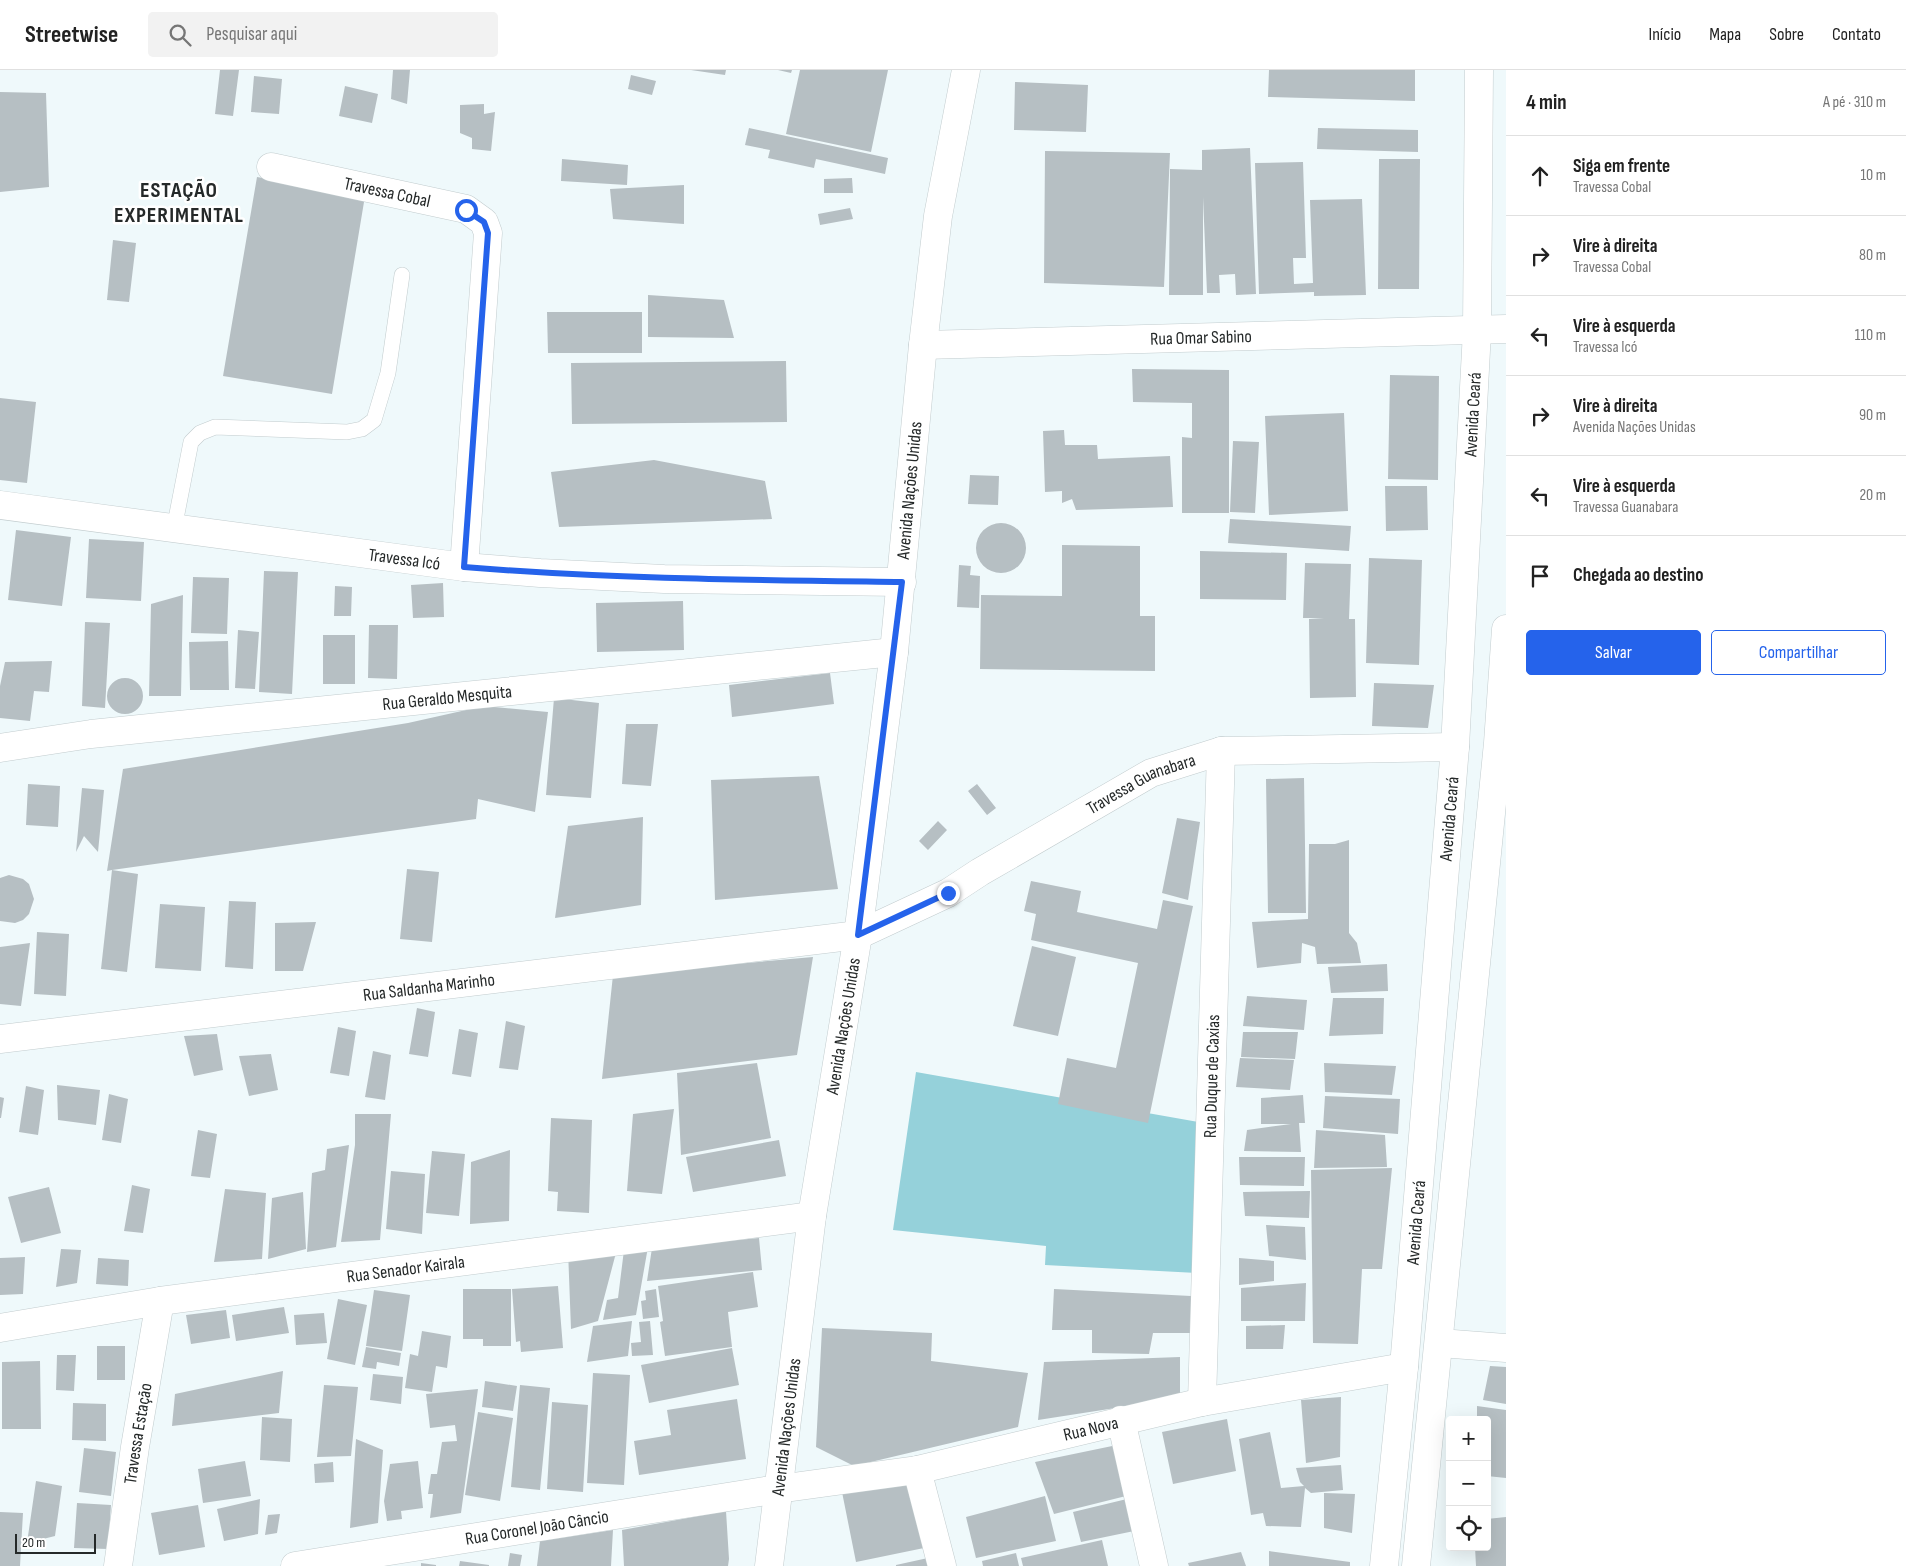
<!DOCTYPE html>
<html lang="pt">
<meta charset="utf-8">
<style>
:root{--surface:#fff;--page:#f2f2f2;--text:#222;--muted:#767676;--line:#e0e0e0;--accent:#2563eb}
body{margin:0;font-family:"Sofia Sans Condensed",sans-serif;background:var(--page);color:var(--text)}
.controls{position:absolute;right:15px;bottom:15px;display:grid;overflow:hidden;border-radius:5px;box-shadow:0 5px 20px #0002}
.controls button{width:45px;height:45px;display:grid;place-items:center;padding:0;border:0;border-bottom:1px solid var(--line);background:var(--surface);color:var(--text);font:25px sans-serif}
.scale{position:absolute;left:15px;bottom:12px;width:81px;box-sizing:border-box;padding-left:5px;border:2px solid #252929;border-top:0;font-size:14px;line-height:18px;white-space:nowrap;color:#252929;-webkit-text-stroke:4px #fff;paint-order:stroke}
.stop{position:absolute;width:15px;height:15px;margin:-11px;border:4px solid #2563eb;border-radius:50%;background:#fff}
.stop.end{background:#2563eb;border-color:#fff;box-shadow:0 1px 5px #0008}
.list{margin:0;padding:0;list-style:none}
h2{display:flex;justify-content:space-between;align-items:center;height:65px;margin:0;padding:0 20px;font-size:21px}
h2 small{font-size:16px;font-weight:400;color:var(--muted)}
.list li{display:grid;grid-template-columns:32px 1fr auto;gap:15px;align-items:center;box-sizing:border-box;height:80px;padding:0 20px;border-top:1px solid var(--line)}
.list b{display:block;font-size:19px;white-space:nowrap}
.list p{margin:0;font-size:16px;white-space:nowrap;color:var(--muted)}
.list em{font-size:16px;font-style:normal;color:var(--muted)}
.actions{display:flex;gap:10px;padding:15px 20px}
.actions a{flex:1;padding:11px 0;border:1px solid var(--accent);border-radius:5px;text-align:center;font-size:18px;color:var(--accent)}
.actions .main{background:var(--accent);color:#fff}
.icon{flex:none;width:28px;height:28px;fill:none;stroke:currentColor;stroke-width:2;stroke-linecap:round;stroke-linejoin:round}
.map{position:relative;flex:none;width:1506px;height:1496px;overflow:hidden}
header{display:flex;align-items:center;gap:30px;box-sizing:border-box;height:70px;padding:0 25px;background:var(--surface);border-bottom:1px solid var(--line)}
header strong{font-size:24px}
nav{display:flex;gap:28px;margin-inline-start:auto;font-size:18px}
.search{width:350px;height:45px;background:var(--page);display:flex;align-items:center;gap:12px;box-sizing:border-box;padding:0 18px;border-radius:5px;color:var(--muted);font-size:19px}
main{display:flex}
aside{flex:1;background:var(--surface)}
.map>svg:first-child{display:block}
.green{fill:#95d1da}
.building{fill:#b6bfc3}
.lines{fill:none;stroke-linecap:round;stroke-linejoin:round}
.lane-casing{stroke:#c2ccce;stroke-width:16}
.street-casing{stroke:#c2ccce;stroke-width:29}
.secondary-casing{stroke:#c2ccce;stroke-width:29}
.primary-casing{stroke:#c2ccce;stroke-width:29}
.lane{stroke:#fff;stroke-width:15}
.street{stroke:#fff;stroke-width:28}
.secondary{stroke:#fff;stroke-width:28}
.primary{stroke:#fff;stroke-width:28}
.route{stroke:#2563eb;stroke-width:6}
.labels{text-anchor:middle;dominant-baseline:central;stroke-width:5;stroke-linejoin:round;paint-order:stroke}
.street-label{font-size:18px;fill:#252929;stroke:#fff}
.district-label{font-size:22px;font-weight:bold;letter-spacing:1px;fill:#252929;stroke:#fff}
</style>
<header>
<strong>Streetwise</strong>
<div class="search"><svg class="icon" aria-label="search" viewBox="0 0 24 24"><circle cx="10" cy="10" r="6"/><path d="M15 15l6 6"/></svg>Pesquisar aqui</div>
<nav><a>Início</a><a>Mapa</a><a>Sobre</a><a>Contato</a></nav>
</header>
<main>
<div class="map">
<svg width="1506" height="1496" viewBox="0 0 1506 1496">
<rect width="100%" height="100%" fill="#eff9fb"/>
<!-- green -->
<path class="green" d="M916 1002 1204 1053 1197 1203 1045 1195 1046 1176 893 1160Z"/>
<!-- building -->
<path class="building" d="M220 0H239L233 46 215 44Z
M393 0H410L407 34 391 29Z
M691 0H726L725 5Z
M778 0H792L791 3Z
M800 0H888L871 82 786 64Z
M1269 0H1415V31L1268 27Z
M631 5 656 11 652 25 628 19Z
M254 6 282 9 279 44 251 42Z
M1015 12 1088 15 1086 62 1014 60Z
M345 16 378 24 372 53 339 46Z
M0 22 46 23 49 117 0 122Z
M484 34V44L495 42 491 81 472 79V68L460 63V35Z
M749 58 888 88 885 104 816 89 814 98 768 88 770 80 745 75Z
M1318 58 1418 60V82L1317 79Z
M1250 78 1256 224 1236 225 1235 204 1219 205 1220 223H1207L1203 127V225H1169L1170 99 1202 100V80Z
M1045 81 1170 83 1164 217 1044 213Z
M562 89 628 95 627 115 561 111Z
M1379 89H1420L1419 219H1378Z
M1303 92 1306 188H1293L1294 214 1313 213 1310 130 1362 129 1366 225 1314 226V222L1259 224 1255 93Z
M257 107 365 126 332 324 223 306Z
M852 108 853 123H824V109Z
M684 115V154L613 149 610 119Z
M850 138 853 149 820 155 818 144Z
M113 170 136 173 129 232 107 230Z
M648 225 724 230 734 268 648 267Z
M547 242H642V283H548Z
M786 291 787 352 572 354 571 293Z
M1132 299 1229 300V443H1182V367L1192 368V333L1133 332Z
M1390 305 1439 306 1438 410 1388 409Z
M0 328 36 332 27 413 0 410Z
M1344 343 1348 441 1269 445 1265 346Z
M1064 360 1065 375H1097L1098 389 1170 386 1173 437 1076 440 1072 429 1062 433V421L1045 422 1043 361Z
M1233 371 1259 372 1255 443 1230 442Z
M654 390 765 411 772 449 559 457 551 402Z
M970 405 999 406 998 435 968 434Z
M1385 416H1427L1428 460 1386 461Z
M1230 449 1351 456 1349 481 1228 473Z
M976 478a25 25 0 1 1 50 0a25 25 0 1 1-50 0Z
M16 460 71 467 62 536 8 530Z
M89 469 144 472 141 531 86 528Z
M1062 475 1140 476V546H1155V601L980 599 981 525 1062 526Z
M1200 481 1287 483 1286 530 1200 529Z
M1369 488 1422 490 1419 595 1366 593Z
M1305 493 1351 494 1349 549H1355L1356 627 1310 628 1309 549 1324 548H1303Z
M959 495 971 496 970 505 980 506 979 538 957 537Z
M264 501 298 502 292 624 259 622Z
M193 507 229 508 227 564 191 563Z
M443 513 444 547 413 548 411 515Z
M335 516 352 517 351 546H334Z
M183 525 181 626H149L151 534Z
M683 531 684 580 597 582 596 533Z
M85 552 110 553 105 638 82 636Z
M369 555H398L397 609 368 608Z
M238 560 259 562 255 619 235 618Z
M323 565H355V614H323Z
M228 571 229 620H190L189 572Z
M52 591 49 622 34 621 30 651 0 648V616L5 592Z
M830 603 834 634 732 647 729 615Z
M107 626a18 18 0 1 1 36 0a18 18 0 1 1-36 0Z
M1374 613 1434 615 1428 658 1372 656Z
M554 628 599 633 591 728 546 725Z
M484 636 548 642 535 742 478 729 476 749 112 800 138 804 127 902 101 899 112 800 107 801 123 699 408 653Z
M626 654H658L651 716 622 714Z
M819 706 838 819 715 830 711 710Z
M1304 708 1306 843H1268L1266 709Z
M28 714 60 716 58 757 26 755Z
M977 714 996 738 987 745 968 721Z
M82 718 104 720 98 782 84 766 76 782Z
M643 747 641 835 555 848 568 756Z
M1177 748 1200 752 1188 830 1162 823Z
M938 751 947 760 928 780 919 771Z
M1349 770V863L1357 873 1361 893 1317 894 1315 877 1302 873 1301 893 1257 898 1252 852 1308 849 1309 774H1335Z
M407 799 439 802 432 872 400 869Z
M9 805 23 809 29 814 34 829 29 844 23 850 15 853 0 851V808Z
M1031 811 1081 821 1077 842 1157 859 1163 830 1193 836 1148 1053 1058 1034 1067 988 1116 998 1138 893 1031 870 1036 844 1024 841Z
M229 831 256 832 253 899 225 897Z
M160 834 205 837 201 901 155 898Z
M316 852 303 901H275V853Z
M37 862 69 864 66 926 34 924Z
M30 873 21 936 0 934V877Z
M1032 876 1076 887 1058 966 1013 956Z
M813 887 797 985 602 1009 613 905Z
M1387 894 1388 921 1331 923 1328 897Z
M1247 926 1307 930 1304 960 1243 956Z
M1333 928H1384L1383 964 1329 966Z
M417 938 435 942 428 987 409 984Z
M506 951 525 956 518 1000 499 998Z
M338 957 356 961 349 1006 330 1003Z
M459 959 478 963 471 1007 452 1004Z
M1243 962H1298L1295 989 1241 987Z
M217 964 223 1000 194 1006 184 966Z
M373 981 391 985 385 1030 365 1027Z
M271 984 278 1020 249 1026 239 986Z
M1240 988 1294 990 1290 1020 1236 1017Z
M757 993 771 1068 681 1085 677 1003Z
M1324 993 1396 996 1392 1025 1325 1022Z
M57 1015 100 1020 96 1055 58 1050Z
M26 1016 44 1020 38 1065 19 1062Z
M109 1024 128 1029 121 1073 102 1070Z
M1303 1025 1305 1053H1299L1301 1082 1244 1081 1247 1060 1291 1054H1261V1028Z
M1325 1026 1400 1029 1398 1064 1323 1058Z
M0 1027 4 1028 1 1048H0Z
M674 1039 662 1124 627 1121 633 1044Z
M355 1044H391L380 1170 341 1172 355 1075Z
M551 1048 592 1050 589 1143 557 1141 558 1122 548 1121Z
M198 1060 217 1064 210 1108 191 1106Z
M1316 1060 1385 1065 1387 1097 1314 1098Z
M779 1070 786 1106 693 1122 686 1087Z
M349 1075 336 1177 307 1182 312 1103 325 1100 327 1079Z
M510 1080 509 1151 470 1154 471 1092Z
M432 1081 465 1084 459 1146 426 1143Z
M1239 1087H1305L1304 1116 1240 1115Z
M1392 1098 1382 1199H1362L1358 1274 1313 1273 1311 1100Z
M391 1101 425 1104 422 1164 386 1159Z
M132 1115 150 1119 143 1163 124 1161Z
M49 1117 61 1163 21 1173 8 1127Z
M225 1119 266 1123 262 1189 214 1192Z
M1310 1121 1309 1148 1245 1146 1243 1122Z
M303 1122 306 1179 268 1189 272 1128Z
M1266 1155 1305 1157 1306 1190 1269 1186Z
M759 1168 762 1200 647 1211 652 1178Z
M648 1177 636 1245 603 1250 607 1230 618 1228 624 1180Z
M61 1179 81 1180 77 1213 56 1217Z
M617 1179 598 1251 571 1259 568 1180Z
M25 1187 23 1224 0 1225V1188Z
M98 1188 129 1190 128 1216 96 1214Z
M1239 1188 1274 1191V1211L1239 1215Z
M753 1202 758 1237 728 1242 732 1277 665 1286 660 1252 663 1251 658 1216Z
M1306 1213 1305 1251H1241V1218Z
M558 1216 563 1278 521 1282 520 1271 516 1272 512 1219Z
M463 1219H511V1276H483V1269H463Z
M656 1219 659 1247 643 1249 641 1231 646 1230 645 1221Z
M1054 1219 1191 1226 1193 1263H1153L1149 1284 1092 1283V1260H1052Z
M374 1220 410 1225 402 1281 366 1276Z
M338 1229 367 1235 355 1295 327 1289Z
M284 1237 289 1263 236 1271 232 1245Z
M226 1240 230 1268 191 1274 186 1245Z
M324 1243 327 1273 296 1275 294 1245Z
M632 1251 628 1286 587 1292 593 1256Z
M650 1251 653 1285 632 1286 631 1273 641 1272 639 1252Z
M1285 1255 1283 1279H1246V1256Z
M822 1258 932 1263 931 1291 1028 1303 1018 1357 854 1396 816 1377Z
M422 1261 451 1266 447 1298 436 1296 432 1322 405 1318 410 1284 418 1286Z
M97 1276H125V1310H97Z
M366 1277 401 1283 399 1296 377 1292 376 1299 362 1297Z
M732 1278 739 1315 649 1333 641 1295Z
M57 1285H76L74 1321 56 1320Z
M1180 1287V1328L1038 1350 1044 1292Z
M40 1291 41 1359H2V1292Z
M1490 1296 1506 1297V1334L1483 1330Z
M283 1301 279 1343 172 1356 175 1324Z
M593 1303 630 1305 624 1415 587 1413Z
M373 1304 403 1307 401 1334 370 1330Z
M485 1311 517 1316 513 1341 482 1337Z
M324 1315 358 1317 351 1386 317 1387Z
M520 1315 550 1318 540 1420 511 1417Z
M478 1319 461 1443 430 1448 433 1424H428L431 1404H437L442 1372 457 1371 455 1355 430 1358 426 1324Z
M1341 1327 1340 1387 1306 1393 1301 1330Z
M737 1329 746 1389 639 1405 634 1371 671 1365 667 1340Z
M552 1332 588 1335 583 1422 547 1419Z
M73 1333 106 1334V1371L72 1370Z
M1477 1336 1506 1340V1408L1487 1406V1350H1477Z
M478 1342 513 1348 500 1431 465 1425Z
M262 1347 292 1349 290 1392 260 1390Z
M1227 1349 1236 1401 1173 1414 1162 1362Z
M1270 1362 1281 1418 1304 1416 1300 1412 1296 1398 1341 1395 1343 1420 1311 1423 1305 1418 1301 1457 1266 1456 1263 1443 1251 1445 1239 1369Z
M356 1369 383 1380 378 1453 350 1458Z
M1117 1375 1130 1425 1054 1444 1035 1392Z
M84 1378 116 1382 111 1426 79 1422Z
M245 1391 251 1426 203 1433 198 1399Z
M418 1391 423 1438 401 1441 402 1449 387 1451 384 1431 390 1394Z
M333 1392 334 1412 315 1413 314 1394Z
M36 1411 62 1416 55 1466 27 1473Z
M909 1411 924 1478 856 1492 842 1422Z
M1324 1423 1355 1424 1352 1463 1324 1458Z
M1045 1426 1056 1471 976 1488 966 1447Z
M1131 1428 1139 1460 1081 1472 1073 1442Z
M260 1429 258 1464 224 1471 217 1439Z
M77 1433 111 1435 108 1479 74 1478Z
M198 1435 205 1477 159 1485 151 1443Z
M726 1441 729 1489 728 1496H624L622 1460Z
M0 1442 23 1443 20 1496H0Z
M280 1444 277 1463 265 1465 268 1445Z
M1506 1447V1496H1476L1475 1477H1487V1449Z
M613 1460 611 1496H537L540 1471Z
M1102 1470 1108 1496H1023L1021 1488Z
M1269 1481 1350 1492V1496H1269Z
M1241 1482 1246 1496H1189L1188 1493Z
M510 1483 522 1485 520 1496H508Z
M1016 1483 1019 1496H983L982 1491Z
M937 1486 939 1496H896V1495Z
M460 1491 489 1495V1496H459Z
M421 1493 436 1495V1496H421Z"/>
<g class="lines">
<!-- lane casing -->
<g class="lane-casing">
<path id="lane" d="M174 459 191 372 200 363 215 357 347 362 362 359 374 350 388 303 402 205"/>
</g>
<!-- street casing -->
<g class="street-casing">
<g id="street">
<path id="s1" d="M271 97 466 139 484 152 488 163 464 497"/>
<path id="s2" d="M923 275 1506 259"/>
<path id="s3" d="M0 435 464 497 540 503 664 509 902 512"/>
<path id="s4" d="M0 678 91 664 894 582"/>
<path id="s5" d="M0 969 858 865 948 823 980 802 1151 703 1221 681 1455 677"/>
<path id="s6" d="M0 1258 160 1231 812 1146"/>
<path d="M1440 1273 1506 1278"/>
<path id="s7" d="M1202 1332 1221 681"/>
<path d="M1121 1350 1154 1496"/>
<path d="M917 1400 942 1496"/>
<path id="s8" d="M118 1496 135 1377 160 1231"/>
<path id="s9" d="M295 1496 778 1419 917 1400 1202 1332 1404 1297"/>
</g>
</g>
<!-- secondary casing -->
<g class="secondary-casing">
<g id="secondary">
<path id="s10" d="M769 1496 812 1146 858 865 894 582 923 275 938 146 966 0"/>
</g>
</g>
<!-- primary casing -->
<g class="primary-casing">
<g id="primary">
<path id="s11" d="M1384 1496 1404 1297 1455 677 1477 261 1479 0"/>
<path d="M1416 1496 1498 673 1506 559"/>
</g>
</g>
<!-- lane -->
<use href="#lane" class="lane"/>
<!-- street -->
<use href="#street" class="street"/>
<!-- secondary -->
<use href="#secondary" class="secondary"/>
<!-- primary -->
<use href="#primary" class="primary"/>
</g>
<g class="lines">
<!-- route -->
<path class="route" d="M466 140 484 152 488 163 464 497C610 509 755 510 902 512L858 865 948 823"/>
</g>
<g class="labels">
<!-- street labels -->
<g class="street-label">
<text stroke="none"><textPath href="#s1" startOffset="119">Travessa Cobal</textPath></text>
<text stroke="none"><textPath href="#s2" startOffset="278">Rua Omar Sabino</textPath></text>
<text stroke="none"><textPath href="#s11" startOffset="1155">Avenida Ceará</textPath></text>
<text stroke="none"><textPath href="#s10" startOffset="1085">Avenida Nações Unidas</textPath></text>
<text stroke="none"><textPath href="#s3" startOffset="408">Travessa Icó</textPath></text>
<text stroke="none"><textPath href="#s4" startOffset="450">Rua Geraldo Mesquita</textPath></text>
<text stroke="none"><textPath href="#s5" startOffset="1186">Travessa Guanabara</textPath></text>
<text stroke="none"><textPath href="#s11" startOffset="750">Avenida Ceará</textPath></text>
<text stroke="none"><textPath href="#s5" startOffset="432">Rua Saldanha Marinho</textPath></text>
<text stroke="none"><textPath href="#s10" startOffset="545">Avenida Nações Unidas</textPath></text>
<text stroke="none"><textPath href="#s7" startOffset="326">Rua Duque de Caxias</textPath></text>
<text stroke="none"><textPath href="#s11" startOffset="345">Avenida Ceará</textPath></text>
<text stroke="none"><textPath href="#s6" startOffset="410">Rua Senador Kairala</textPath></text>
<text stroke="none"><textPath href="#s10" startOffset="140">Avenida Nações Unidas</textPath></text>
<text stroke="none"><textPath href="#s9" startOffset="808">Rua Nova</textPath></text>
<text stroke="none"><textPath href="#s8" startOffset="134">Travessa Estação</textPath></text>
<text stroke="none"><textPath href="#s9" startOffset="245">Rua Coronel João Câncio</textPath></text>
</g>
<!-- district labels -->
<g class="district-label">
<text x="179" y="120">ESTAÇÃO<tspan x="179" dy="25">EXPERIMENTAL</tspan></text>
</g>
</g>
</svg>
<div class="controls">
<button>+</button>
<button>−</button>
<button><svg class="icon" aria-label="locate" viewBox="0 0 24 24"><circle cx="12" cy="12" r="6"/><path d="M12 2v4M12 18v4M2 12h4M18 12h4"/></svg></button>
</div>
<div class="scale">20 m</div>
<div class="stop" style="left:466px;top:140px"></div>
<div class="stop end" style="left:948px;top:823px"></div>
</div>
<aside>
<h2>4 min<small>A pé · 310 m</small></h2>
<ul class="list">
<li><svg class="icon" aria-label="ahead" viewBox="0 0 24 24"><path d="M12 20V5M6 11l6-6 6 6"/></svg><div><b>Siga em frente</b><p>Travessa Cobal</p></div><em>10 m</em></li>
<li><svg class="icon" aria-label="right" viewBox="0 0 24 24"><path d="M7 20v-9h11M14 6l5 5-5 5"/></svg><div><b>Vire à direita</b><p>Travessa Cobal</p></div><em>80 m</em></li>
<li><svg class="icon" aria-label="left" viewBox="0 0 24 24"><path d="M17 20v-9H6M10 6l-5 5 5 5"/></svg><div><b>Vire à esquerda</b><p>Travessa Icó</p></div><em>110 m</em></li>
<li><svg class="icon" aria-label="right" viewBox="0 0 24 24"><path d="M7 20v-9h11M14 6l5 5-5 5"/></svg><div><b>Vire à direita</b><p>Avenida Nações Unidas</p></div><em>90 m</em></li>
<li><svg class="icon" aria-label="left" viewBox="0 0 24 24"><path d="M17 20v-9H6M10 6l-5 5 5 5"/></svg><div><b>Vire à esquerda</b><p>Travessa Guanabara</p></div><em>20 m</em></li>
<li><svg class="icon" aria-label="arrive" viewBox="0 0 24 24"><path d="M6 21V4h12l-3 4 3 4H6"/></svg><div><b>Chegada ao destino</b></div></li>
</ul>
<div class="actions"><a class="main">Salvar</a><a>Compartilhar</a></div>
</aside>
</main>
